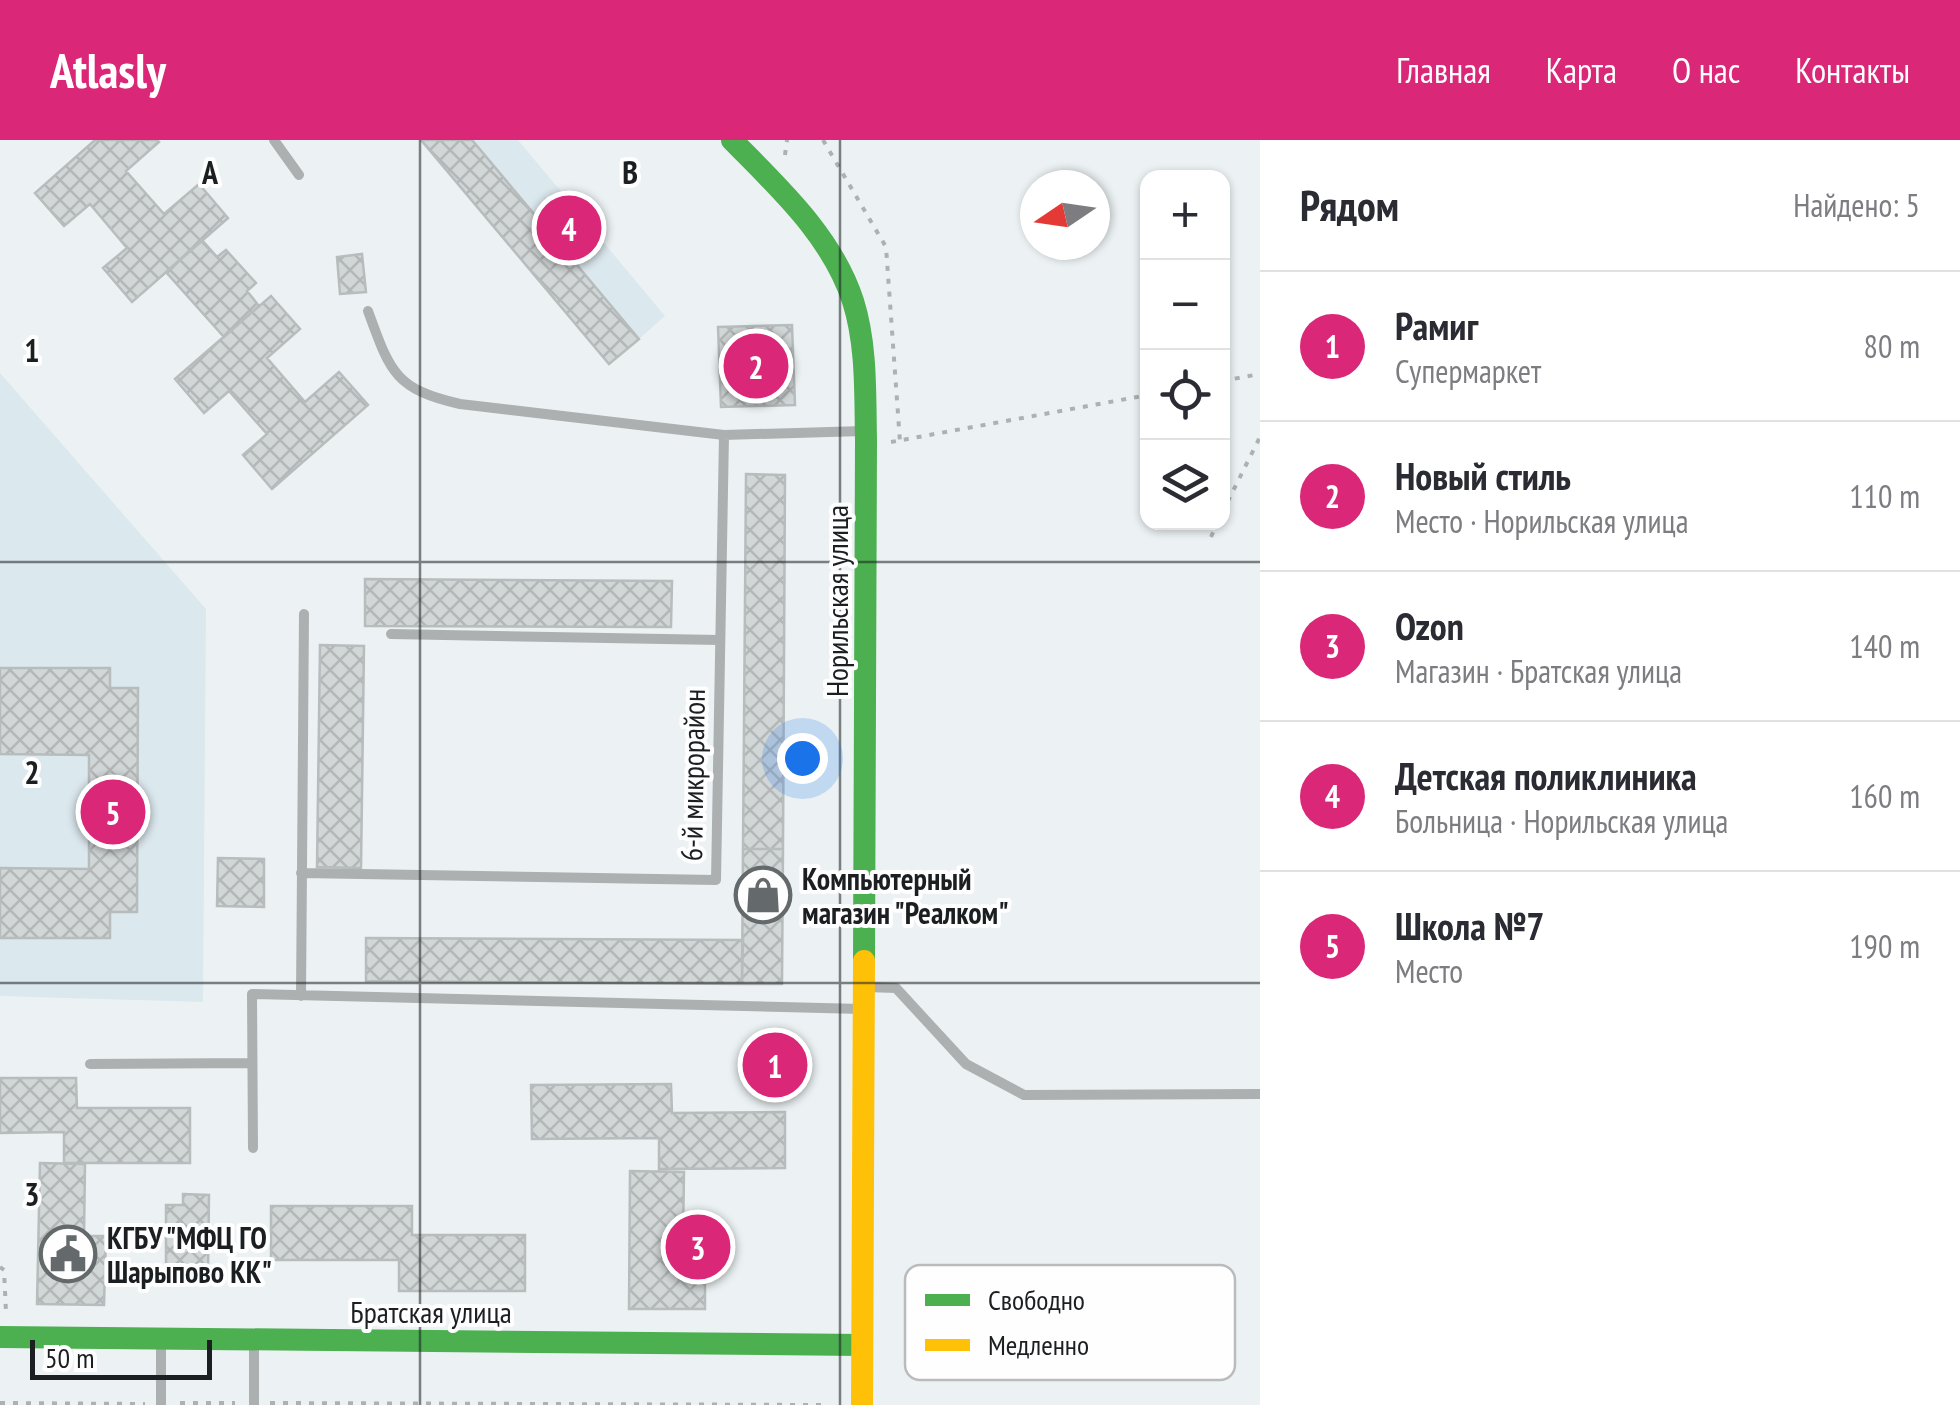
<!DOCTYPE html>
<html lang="ru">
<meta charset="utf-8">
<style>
:root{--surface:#fff;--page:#f2f2f3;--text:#2b2b33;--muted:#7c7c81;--line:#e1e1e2;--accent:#db2777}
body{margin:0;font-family:"PT Sans Narrow",sans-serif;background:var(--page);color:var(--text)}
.controls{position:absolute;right:30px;top:30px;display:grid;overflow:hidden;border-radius:20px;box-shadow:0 2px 8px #0004}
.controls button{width:90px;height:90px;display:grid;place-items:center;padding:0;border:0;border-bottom:2px solid var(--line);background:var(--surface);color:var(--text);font:50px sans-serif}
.compass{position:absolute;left:1020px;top:30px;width:90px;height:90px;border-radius:50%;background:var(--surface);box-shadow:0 2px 8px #0004;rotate:257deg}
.scale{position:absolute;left:30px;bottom:25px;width:182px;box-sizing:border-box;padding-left:10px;border:5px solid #1b1f21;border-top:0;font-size:28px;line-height:35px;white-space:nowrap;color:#1b1f21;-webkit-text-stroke:8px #fefefe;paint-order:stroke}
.you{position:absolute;left:802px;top:618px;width:35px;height:35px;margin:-25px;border:8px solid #fff;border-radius:50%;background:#1a73e8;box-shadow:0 0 0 15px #1a73e833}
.badge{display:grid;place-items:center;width:65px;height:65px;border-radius:50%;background:var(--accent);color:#fff;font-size:32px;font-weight:700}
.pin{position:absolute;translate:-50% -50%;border:5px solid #fff;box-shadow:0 2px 10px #0006}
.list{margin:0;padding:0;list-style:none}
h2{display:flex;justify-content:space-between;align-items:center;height:130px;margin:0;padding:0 40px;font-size:42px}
h2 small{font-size:32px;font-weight:400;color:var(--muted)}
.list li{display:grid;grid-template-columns:65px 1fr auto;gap:30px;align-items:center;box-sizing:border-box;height:150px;padding:0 40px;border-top:2px solid var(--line)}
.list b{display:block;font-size:38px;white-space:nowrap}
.list p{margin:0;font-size:32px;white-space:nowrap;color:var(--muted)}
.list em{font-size:32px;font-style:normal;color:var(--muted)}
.icon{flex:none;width:55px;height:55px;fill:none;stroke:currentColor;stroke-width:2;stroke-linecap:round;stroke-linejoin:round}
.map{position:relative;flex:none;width:1260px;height:1265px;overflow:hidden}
header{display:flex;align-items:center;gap:60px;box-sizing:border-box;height:140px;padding:0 50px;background:var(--accent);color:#fff}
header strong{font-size:48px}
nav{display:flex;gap:55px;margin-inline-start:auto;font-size:35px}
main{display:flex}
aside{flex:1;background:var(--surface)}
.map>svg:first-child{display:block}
.built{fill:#dbe8ee}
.building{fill:url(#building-cross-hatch);stroke:#b7bcbd;stroke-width:2.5}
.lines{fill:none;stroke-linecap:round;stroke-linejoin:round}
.path{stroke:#adb1b2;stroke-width:4;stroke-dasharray:5 8;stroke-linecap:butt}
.lane{stroke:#adb0b1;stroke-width:10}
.fast{stroke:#4caf50;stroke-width:22}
.slow{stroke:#ffc107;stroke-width:22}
.grid{fill:none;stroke:#1b1f21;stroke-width:2.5;stroke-opacity:0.55}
.labels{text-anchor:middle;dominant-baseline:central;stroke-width:8;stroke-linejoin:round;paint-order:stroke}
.street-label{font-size:30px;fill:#1b1f21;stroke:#fefefe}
.poi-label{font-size:30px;font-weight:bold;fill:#1b1f21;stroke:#fefefe;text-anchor:start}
.key{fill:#fefefe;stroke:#babbbc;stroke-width:2.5}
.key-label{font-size:28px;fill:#1b1f21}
.grid-label{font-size:32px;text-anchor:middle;font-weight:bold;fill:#1b1f21;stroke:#fefefe;stroke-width:8;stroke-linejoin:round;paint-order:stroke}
</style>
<header>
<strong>Atlasly</strong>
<nav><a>Главная</a><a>Карта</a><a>О нас</a><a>Контакты</a></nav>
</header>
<main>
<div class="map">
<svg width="1260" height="1265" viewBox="0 0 1260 1265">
<defs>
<pattern id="building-cross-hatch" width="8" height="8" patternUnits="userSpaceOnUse" patternTransform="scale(2.5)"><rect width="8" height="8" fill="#d1d6d7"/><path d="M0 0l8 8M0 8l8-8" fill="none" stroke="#b3b7b8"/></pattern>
</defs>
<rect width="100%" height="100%" fill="#ecf2f4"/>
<!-- built -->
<path class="built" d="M472 0H518L665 176 639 199Z
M0 233 206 469 203 862 0 856Z"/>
<!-- building -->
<path class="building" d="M95 0H157L159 2 126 31 164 74 199 44 228 78 132 162 103 128 127 108 90 64 64 86 35 53Z
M421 0H472L639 199 609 224Z
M202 100 217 117 226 110 256 143 247 151 259 166 224 197 166 132Z
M362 114 366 152 340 154 337 117Z
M271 156 300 189 267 218 305 262 339 232 368 265 272 349 243 315 267 294 229 251 204 273 175 239Z
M792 185 795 265 721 267 718 187Z
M746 334 785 335 783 709H743Z
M365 439 672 441 671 487 365 486Z
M320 505 364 506 361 728 317 727Z
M0 528H110V548H138L137 772H110V798H0V728L89 729V615L0 614Z
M743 709H783L782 844H742Z
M218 718 264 719V767L217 766Z
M366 798 743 800 742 844 366 841Z
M794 905V944H757V906Z
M0 938H76L77 968H190V1023H64V992L0 993Z
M671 944 672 973 785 972V1028L659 1029V998L532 999 531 945Z
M40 1023 85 1024 84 1096H106L104 1165 37 1164Z
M630 1031 684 1032 683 1099H705V1169H629Z
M183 1054 209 1055 208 1136H166V1065H183Z
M271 1066H412V1095H525V1151H399V1120H271Z"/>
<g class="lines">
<!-- path -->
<path class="path" d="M823 0 886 107 900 302
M785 15 787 0
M1222 241 1260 234
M891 302 1148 255
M1222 373 1260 297
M1211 397 1218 382
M0 1127 4 1130 6 1172
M0 1263 145 1264
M180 1263H235
M270 1263 823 1265"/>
<!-- lane -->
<path class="lane" d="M274 0 299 35
M368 171C390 231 394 249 460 264L724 295
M391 494 720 500
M301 733 716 740 724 295 863 291
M866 847 896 848 966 924 1024 955 1260 954
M301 856 304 474
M90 924 252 923
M253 1008 252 854 862 869
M254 1201V1265
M161 1265V1201"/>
<!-- fast -->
<path class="fast" d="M732 0C778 47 832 96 853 161 867 205 865 254 866 300L864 821
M0 1197 862 1205"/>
<!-- slow -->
<path class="slow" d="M862 1265 864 821"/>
</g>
<!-- grid -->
<path class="grid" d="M420 0V1265M840 0V1265M0 422H1260M0 843H1260"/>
<!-- icons -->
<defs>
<g id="shop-ring" transform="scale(2.875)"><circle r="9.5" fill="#fefefe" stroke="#64696b" stroke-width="1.5"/><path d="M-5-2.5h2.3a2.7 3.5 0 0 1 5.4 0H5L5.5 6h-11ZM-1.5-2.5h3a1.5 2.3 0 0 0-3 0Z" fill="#64696b"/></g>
<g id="civic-ring" transform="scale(2.875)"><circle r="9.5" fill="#fefefe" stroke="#64696b" stroke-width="1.5"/><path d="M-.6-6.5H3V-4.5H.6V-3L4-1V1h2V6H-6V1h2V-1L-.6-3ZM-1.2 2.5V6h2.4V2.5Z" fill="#64696b"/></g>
</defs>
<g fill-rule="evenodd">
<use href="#shop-ring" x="763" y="755"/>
<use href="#civic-ring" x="68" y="1114"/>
</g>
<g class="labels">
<!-- street labels -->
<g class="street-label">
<text transform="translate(836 461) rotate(-90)">Норильская улица</text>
<text transform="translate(692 635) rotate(-89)">6-й микрорайон</text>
<text x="431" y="1171">Братская улица</text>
</g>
<!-- poi labels -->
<g class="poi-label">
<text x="802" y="738">Компьютерный<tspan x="802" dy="34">магазин "Реалком"</tspan></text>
<text x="107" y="1097">КГБУ "МФЦ ГО<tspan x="107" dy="34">Шарыпово КК"</tspan></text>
</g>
</g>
<!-- legend -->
<rect x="905" y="1125" width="330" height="115" rx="15" class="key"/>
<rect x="925" y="1154" width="45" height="12" fill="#4caf50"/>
<rect x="925" y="1199" width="45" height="12" fill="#ffc107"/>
<g class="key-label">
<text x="988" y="1170">Свободно</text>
<text x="988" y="1215">Медленно</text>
</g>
<g class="grid-label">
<text x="210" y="44">A</text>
<text x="630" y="44">B</text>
<text x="32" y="222">1</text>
<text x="32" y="644">2</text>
<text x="32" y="1066">3</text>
</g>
</svg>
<div class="controls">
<button>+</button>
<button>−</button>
<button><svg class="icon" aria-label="locate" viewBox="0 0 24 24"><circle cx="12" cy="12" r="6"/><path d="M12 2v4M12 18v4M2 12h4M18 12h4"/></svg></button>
<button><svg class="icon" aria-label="layers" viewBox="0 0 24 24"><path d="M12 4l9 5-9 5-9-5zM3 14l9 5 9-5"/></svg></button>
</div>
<svg class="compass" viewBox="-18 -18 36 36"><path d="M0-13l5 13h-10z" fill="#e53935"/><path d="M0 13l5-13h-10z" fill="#7c7c81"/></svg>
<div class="scale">50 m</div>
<div class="you"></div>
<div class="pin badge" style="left:775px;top:925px">1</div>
<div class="pin badge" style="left:756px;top:226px">2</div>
<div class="pin badge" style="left:698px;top:1107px">3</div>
<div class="pin badge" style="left:569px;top:88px">4</div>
<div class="pin badge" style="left:113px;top:672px">5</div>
</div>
<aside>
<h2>Рядом<small>Найдено: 5</small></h2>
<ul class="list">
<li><span class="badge">1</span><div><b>Рамиг</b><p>Супермаркет</p></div><em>80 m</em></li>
<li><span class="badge">2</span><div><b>Новый стиль</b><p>Место · Норильская улица</p></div><em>110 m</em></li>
<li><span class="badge">3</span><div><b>Ozon</b><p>Магазин · Братская улица</p></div><em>140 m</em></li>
<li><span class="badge">4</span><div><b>Детская поликлиника</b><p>Больница · Норильская улица</p></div><em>160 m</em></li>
<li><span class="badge">5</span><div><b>Школа №7</b><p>Место</p></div><em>190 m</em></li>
</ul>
</aside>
</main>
